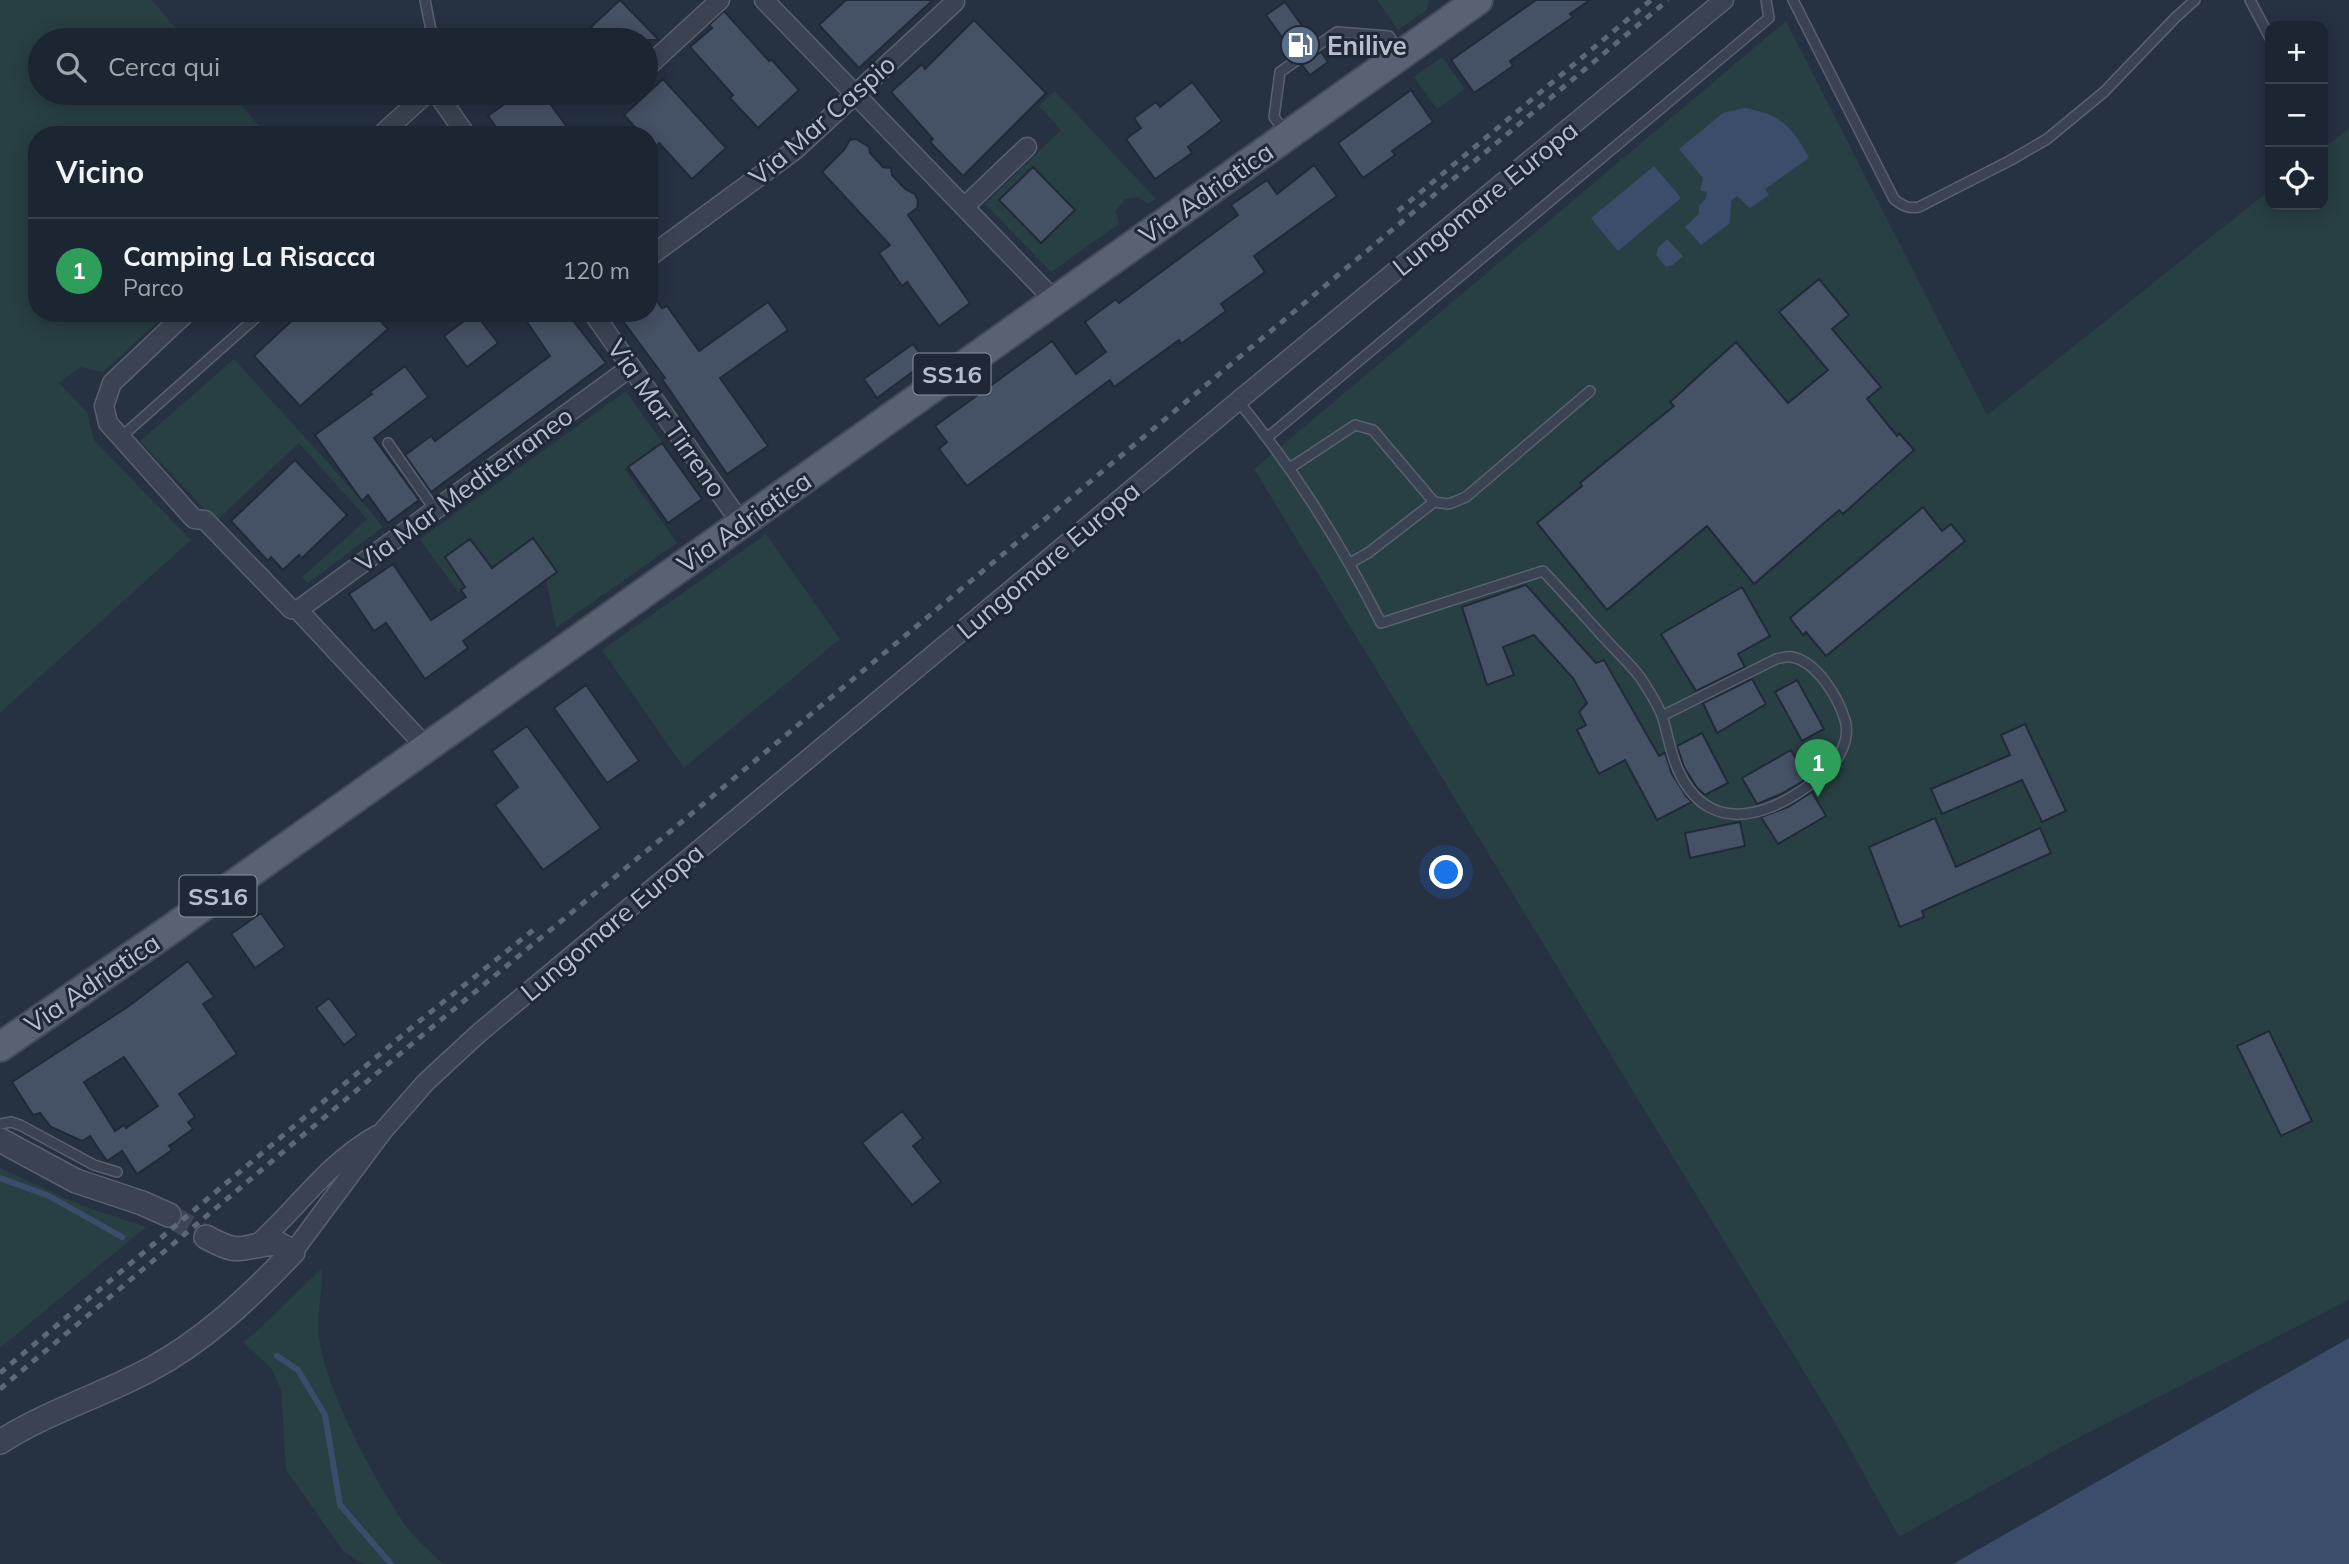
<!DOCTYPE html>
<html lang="it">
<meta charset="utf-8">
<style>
:root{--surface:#1c2532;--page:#29313e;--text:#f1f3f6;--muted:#a0a5ac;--line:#3a424d;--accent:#b45309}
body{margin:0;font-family:Mulish,sans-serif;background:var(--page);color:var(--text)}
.controls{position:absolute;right:21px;top:21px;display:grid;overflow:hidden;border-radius:14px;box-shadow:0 4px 18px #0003}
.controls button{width:63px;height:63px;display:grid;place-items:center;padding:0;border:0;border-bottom:2px solid var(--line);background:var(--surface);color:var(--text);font:35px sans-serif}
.you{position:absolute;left:1447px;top:873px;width:24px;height:24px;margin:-18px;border:5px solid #fff;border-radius:50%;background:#1a73e8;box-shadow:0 0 0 10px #1a73e833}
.badge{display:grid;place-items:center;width:46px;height:46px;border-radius:50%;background:var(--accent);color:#fff;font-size:23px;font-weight:700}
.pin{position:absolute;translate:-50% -58px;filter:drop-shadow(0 2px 4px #0008)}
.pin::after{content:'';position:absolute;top:37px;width:24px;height:21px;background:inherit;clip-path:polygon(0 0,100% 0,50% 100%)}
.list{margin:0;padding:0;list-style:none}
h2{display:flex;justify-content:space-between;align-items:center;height:91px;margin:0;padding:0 28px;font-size:30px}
h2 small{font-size:23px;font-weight:400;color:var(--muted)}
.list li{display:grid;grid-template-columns:46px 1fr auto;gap:21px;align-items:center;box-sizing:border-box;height:105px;padding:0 28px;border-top:2px solid var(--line)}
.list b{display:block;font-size:26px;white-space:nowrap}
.list p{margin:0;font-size:23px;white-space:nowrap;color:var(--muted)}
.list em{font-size:23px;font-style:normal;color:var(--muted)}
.icon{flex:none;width:38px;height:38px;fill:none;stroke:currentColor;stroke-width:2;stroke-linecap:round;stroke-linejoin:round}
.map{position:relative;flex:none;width:2349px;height:1564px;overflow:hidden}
.search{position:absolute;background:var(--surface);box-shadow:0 4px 18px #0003;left:28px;top:28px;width:630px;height:77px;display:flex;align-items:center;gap:18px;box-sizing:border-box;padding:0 24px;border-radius:38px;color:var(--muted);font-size:26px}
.panel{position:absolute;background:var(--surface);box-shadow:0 4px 18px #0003;left:28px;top:126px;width:630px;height:196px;border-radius:28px}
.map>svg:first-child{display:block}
.green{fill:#283f43;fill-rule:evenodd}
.water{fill:#3c4d6b}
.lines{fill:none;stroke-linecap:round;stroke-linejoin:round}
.stream{stroke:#3c4d6b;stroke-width:6}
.building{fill:#455164;stroke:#212a39;stroke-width:2;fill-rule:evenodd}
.tertiary-tunnel{stroke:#3c4657;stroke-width:23;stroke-dasharray:23 11;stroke-linecap:butt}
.service-casing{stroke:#59616f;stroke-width:12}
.minor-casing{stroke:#59616f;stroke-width:21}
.tertiary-casing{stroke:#59616f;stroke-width:26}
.primary-casing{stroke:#444c5b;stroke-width:32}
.service{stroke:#3b4352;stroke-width:9}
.minor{stroke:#3b4352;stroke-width:18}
.tertiary{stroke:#3b4352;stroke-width:23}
.primary{stroke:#596272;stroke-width:28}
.rail{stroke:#5d6779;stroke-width:5;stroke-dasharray:7 7;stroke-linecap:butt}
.labels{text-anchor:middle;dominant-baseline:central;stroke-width:6;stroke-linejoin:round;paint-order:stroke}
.shield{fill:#1f2837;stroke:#8a929f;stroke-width:2}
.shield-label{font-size:24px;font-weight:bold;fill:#b8bfcc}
.poi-label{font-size:26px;font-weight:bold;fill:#b8bfcc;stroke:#1f2837;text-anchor:start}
.street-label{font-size:26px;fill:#b8bfcc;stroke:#1f2837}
</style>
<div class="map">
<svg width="2349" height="1564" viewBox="0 0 2349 1564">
<rect width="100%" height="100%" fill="#263142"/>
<!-- green -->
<path class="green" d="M0 0H152L186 40H40V93H231L267 135H37V313H167L103 372 80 367 59 383 87 412 94 440 191 540 0 713Z
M1377 0H1429L1427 10 1398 30Z
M1786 21 1987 415 2270 190V205H2323V149L2349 128V1300L2074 1440 1899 1537 1837 1426 1254 469Z
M1442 57 1465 89 1437 109 1414 77Z
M1055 91 1156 199 1148 204 1138 197 1125 199 1116 211 1119 224 1051 272 985 204 1061 130 1039 106ZM999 200 1074 210 1041 243Z
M234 359 358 496 383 527 308 583 302 577 367 519 299 443 216 521 140 441Z
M626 391 662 442 625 469 677 543 556 628 546 581 557 572 533 538 458 592 420 539Z
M766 534 840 639 684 768 602 650Z
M0 1168 83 1206 146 1227 0 1348Z
M322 1268C323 1291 316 1314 319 1337 325 1390 378 1487 409 1530 419 1542 432 1553 443 1564H364L344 1552 286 1470 281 1390 271 1368 243 1342 258 1330Z"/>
<!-- water -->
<path class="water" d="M1744 108C1779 113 1793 127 1809 158L1765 189 1769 195 1750 208 1737 196 1731 201 1730 223 1701 245 1685 227 1699 214V206L1706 198 1707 192 1700 190 1703 178 1679 149 1723 113Z
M1654 166 1681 198 1618 251 1591 218Z
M1667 239 1683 256 1673 265 1666 267 1656 255 1658 248Z
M2349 1338V1564H1953Z"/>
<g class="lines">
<!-- stream -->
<path class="stream" d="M0 1178 49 1196 122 1237
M277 1356 298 1370 325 1415 340 1505 391 1564"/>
</g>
<!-- building -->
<path class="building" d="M620 0 659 40H604L591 27Z
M846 0H933L859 68 819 25Z
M1536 0H1590L1570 14 1573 17 1510 61 1513 66 1474 93 1451 60Z
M1285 2 1313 41 1294 54 1266 15Z
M724 11 769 61 771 59 799 90 758 128 730 98 733 95 690 47 712 28 709 25Z
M974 20 1046 93 963 176 930 142 933 139 891 92 922 64 925 69Z
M1321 52 1328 62 1310 75 1302 65Z
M663 79 726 148 692 179 659 143 654 148 649 142V135H642L624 115Z
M1192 82 1222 121 1188 147 1192 153 1155 179 1126 139 1141 128 1134 118 1156 102 1160 107Z
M1411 90 1433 122 1392 151 1395 155 1363 178 1338 143Z
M519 93H542L573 135H502L488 116Z
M856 139 869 147 870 153 883 167 891 168 892 175 905 189 915 194 918 201 917 208 908 215 970 303 939 326 907 282 902 286 879 253 890 245 822 172 844 150 850 140Z
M1314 165 1337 196 1254 256 1265 272 1221 304 1226 311 1181 344 1179 340 1114 387 1110 380 967 486 939 449 947 442 935 426 1052 341 1076 374 1106 352 1085 322 1116 299 1119 303 1238 215 1231 205 1267 180 1277 194Z
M1033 167 1075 210 1041 243 999 200Z
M1819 279 1849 315 1832 329 1881 387 1867 399 1897 436 1899 433 1914 450 1843 514 1839 510 1754 584 1707 526 1607 610 1537 523 1582 486 1580 483 1674 406 1670 402 1736 342 1788 403 1828 370 1779 312Z
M649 291 662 308 667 306 699 351 768 302 788 330 720 378 768 446 727 474 662 379 665 378 617 313H649Z
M300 313H373L388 329 300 406 254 356Z
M475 313 498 343 467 367 444 336Z
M521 313H567L606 363 431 492 405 455 431 436 435 441 550 356Z
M913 344 926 362 877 398 864 379Z
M405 366 428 397 374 438 419 500 388 523 368 495 362 501 315 435 372 394 370 392Z
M662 443 702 499 668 523 628 467Z
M295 460 347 515 302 558 299 555 283 570 271 557 268 561 231 521Z
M1923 507 1942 531 1951 524 1965 541 1826 656 1806 632 1803 635 1790 618Z
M533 538 557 572 463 641 468 648 425 679 386 623 374 631 349 594 393 564 431 620 466 597 461 590 465 587 445 557 470 539 492 568Z
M1526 585 1596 663 1604 660 1659 756 1665 753 1672 774 1686 796 1692 802 1657 820 1625 760 1599 774 1577 730 1586 725 1579 712 1587 703 1573 678 1534 635 1503 647 1514 675 1487 685 1462 607Z
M1742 587 1770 636 1738 654 1745 667 1696 691 1661 634Z
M1752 679 1766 704 1717 733 1703 703Z
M1797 680 1824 729 1802 741 1775 692Z
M586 685 639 761 607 783 554 708Z
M2025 724 2066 811 2042 822 2022 780 1942 814 1931 789 2010 755 2001 735Z
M527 726 601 828 543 870 495 805 518 787 492 751Z
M1702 733 1728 783 1705 795 1697 788 1684 767 1677 746Z
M1791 750 1803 771 1801 773 1805 780 1781 794 1757 804 1742 778Z
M1812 792 1826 816 1778 844 1761 817 1788 807Z
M1935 818 1956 867 2040 828 2051 853 1922 911 1924 917 1900 927 1869 847Z
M1740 822 1745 846 1690 858 1685 833Z
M261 913 285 947 255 968 231 934Z
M188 961 214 997 203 1004 237 1054 179 1094 195 1117 188 1122 193 1129 169 1146 172 1150 137 1174 122 1151 107 1161 90 1136 82 1141 51 1127 40 1113 33 1115 12 1082 129 1006ZM124 1057 158 1106 126 1128 124 1125 115 1131 84 1082Z
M329 998 357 1035 344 1045 316 1008Z
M2269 1031 2312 1121 2281 1136 2237 1046Z
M902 1111 923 1138 913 1146 941 1182 912 1205 862 1143Z"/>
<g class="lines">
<!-- tertiary-tunnel -->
<path class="tertiary-tunnel" d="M169 1215 206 1237"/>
<!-- service casing -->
<g class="service-casing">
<path id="service" d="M425 0 433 40
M1793 0 1894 199C1903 206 1908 209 1919 207L2011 160 2047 139 2104 92 2175 18 2195 0
M2250 0 2270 38
M1285 132 1274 117 1280 72 1337 32 1389 36 1401 52
M1238 401C1294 469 1341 544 1381 623L1543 571C1565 594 1586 618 1608 642 1618 653 1631 665 1640 677 1648 689 1659 706 1663 719 1668 736 1671 754 1678 770 1710 841 1776 814 1822 775 1838 762 1851 740 1845 720 1838 697 1817 662 1792 657 1787 656 1781 658 1776 659L1662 716
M1268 437 1769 18 1766 0
M120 438 261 313
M388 443 435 510
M1290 468 1355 425 1373 430 1434 502 1449 504 1466 497 1590 391
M1350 563 1368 553 1434 502
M0 1124 11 1122 20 1125 94 1165 117 1172"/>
</g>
<!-- minor casing -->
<g class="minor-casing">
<path id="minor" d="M764 0 1055 301
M646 68 720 0
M437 93 466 135
M381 135 427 93
M964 207 1027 147
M649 257 795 150 955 2
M186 313 112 383 104 406 108 423 194 519 205 520 291 609 298 610
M593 313 741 523
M426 747 298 610 631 367
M254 1247C299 1208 324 1165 377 1135
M293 1252 383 1131 426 1082 479 1033 1238 401 1724 0"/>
</g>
<!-- tertiary casing -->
<g class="tertiary-casing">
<path id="tertiary" d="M0 1140 76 1181 142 1203 169 1215
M0 1442C47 1412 100 1396 149 1370 204 1341 250 1297 293 1252L277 1243C239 1245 244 1258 206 1237"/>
</g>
<!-- primary casing -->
<g class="primary-casing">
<path id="primary" d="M0 1047 171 929 1478 0"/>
</g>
<!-- service -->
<use href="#service" class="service"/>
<!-- minor -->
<use href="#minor" class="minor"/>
<!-- tertiary -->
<use href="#tertiary" class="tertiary"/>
<!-- primary -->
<use href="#primary" class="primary"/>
<!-- rail -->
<path class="rail" d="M1398 211 1651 0
M0 1373 417 1023 537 927
M0 1389 425 1033 672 830 1668 0"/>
</g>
<!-- icons -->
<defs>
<g id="fuel-disc" transform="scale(2.0125)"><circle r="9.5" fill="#5c6f8a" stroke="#1f2837"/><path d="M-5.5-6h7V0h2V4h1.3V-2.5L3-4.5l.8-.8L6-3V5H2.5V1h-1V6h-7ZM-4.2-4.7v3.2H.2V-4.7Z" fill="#fff"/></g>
</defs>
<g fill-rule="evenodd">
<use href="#fuel-disc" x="1300" y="45"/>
</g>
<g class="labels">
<!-- shield labels -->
<g class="shield">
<rect x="913.5" y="353.5" width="77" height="41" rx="5"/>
<rect x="179.5" y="875.5" width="77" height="41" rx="5"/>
</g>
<g class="shield-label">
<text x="952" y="374">SS16</text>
<text x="218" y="896">SS16</text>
</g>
<!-- poi labels -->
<g class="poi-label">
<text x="1327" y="45">Enilive</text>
</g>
<!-- street labels -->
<g class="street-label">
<text transform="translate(822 120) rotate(-41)">Via Mar Caspio</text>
<text transform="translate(1206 193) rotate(-35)">Via Adriatica</text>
<text transform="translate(1485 198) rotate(-39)">Lungomare Europa</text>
<text transform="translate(667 418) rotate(55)">Via Mar Tirreno</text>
<text transform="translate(464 489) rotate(-36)">Via Mar Mediterraneo</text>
<text transform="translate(744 522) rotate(-35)">Via Adriatica</text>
<text transform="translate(1048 560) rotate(-40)">Lungomare Europa</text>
<text transform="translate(612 922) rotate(-40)">Lungomare Europa</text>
<text transform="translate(92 983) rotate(-34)">Via Adriatica</text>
</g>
</g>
</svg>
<div class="controls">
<button>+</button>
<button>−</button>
<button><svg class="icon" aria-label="locate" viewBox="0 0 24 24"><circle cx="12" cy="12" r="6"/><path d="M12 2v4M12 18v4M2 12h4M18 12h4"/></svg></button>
</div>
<div class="you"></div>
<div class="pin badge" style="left:1818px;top:797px;background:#2e9e5b">1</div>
<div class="search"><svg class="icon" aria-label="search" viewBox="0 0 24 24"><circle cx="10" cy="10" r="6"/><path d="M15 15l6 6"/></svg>Cerca qui</div>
<section class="panel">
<h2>Vicino<small></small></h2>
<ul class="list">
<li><span class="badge" style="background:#2e9e5b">1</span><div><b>Camping La Risacca</b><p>Parco</p></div><em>120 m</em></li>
</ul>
</section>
</div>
